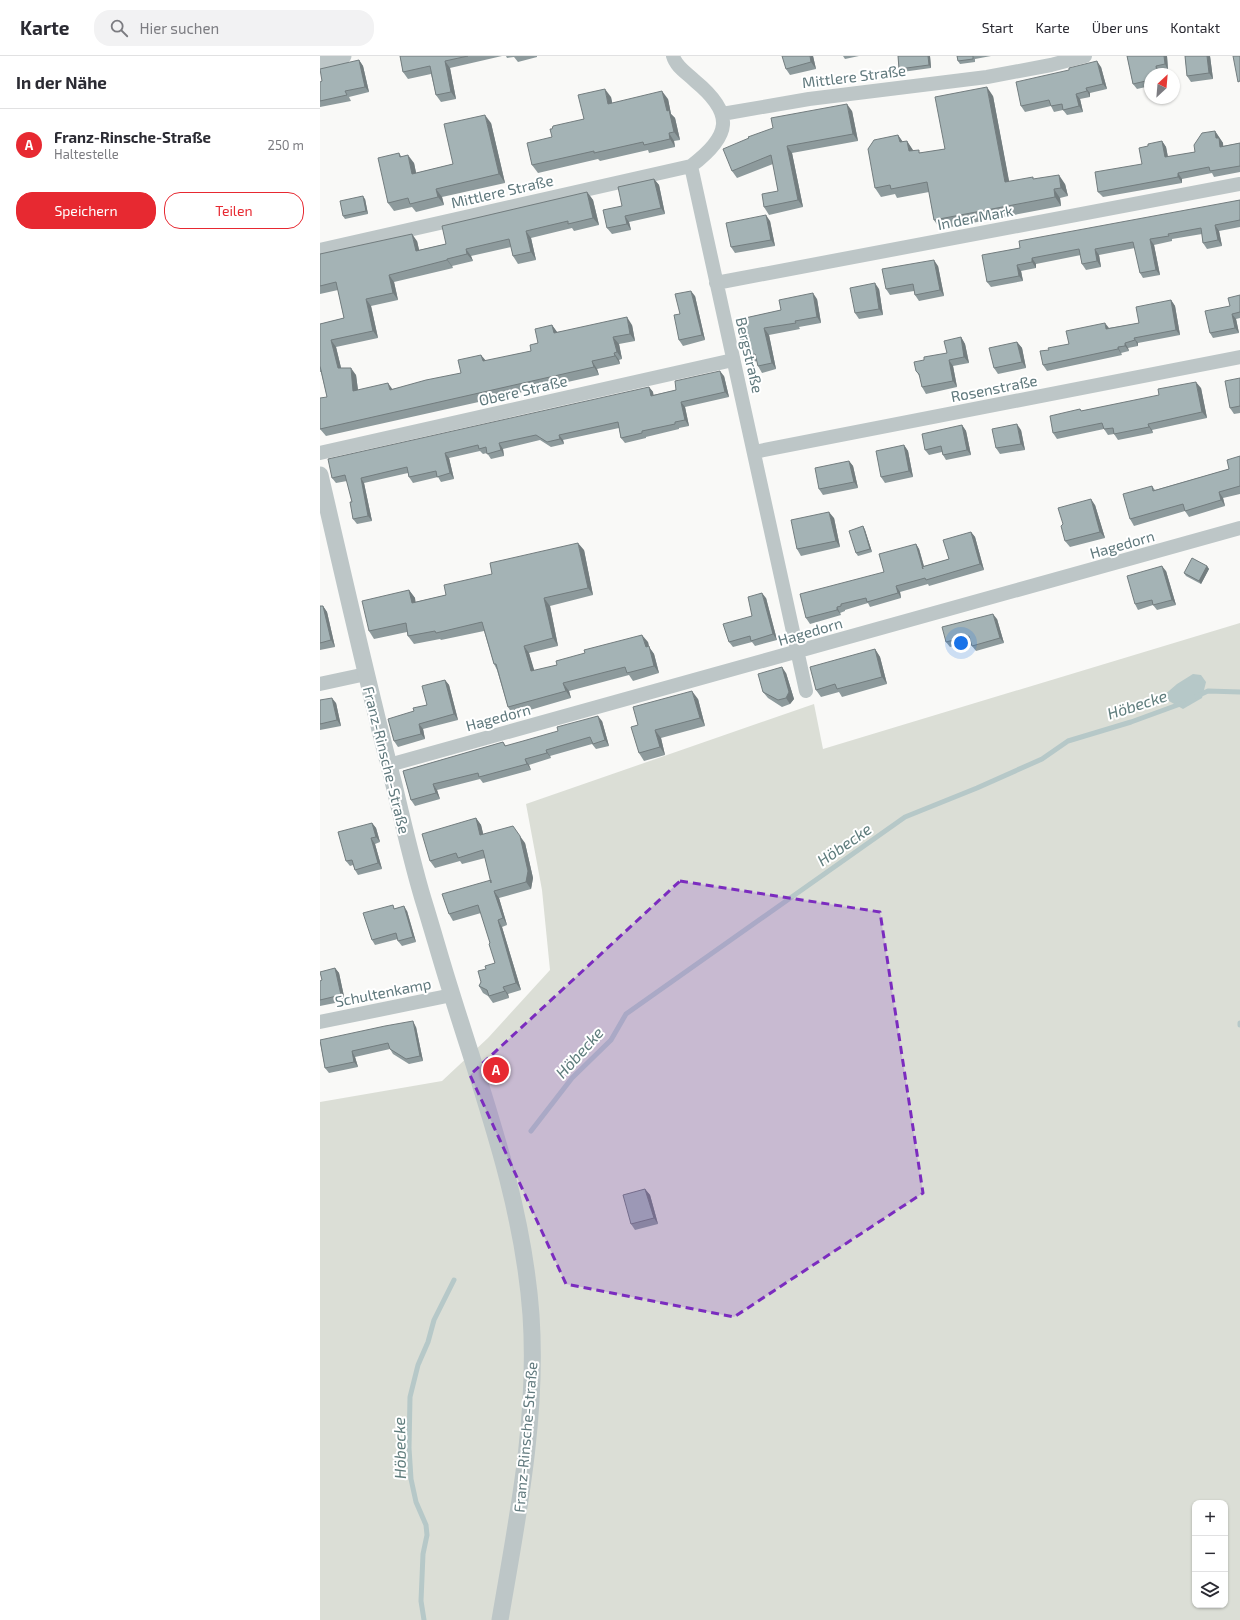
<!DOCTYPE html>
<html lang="de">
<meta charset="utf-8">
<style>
:root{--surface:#fff;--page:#f2f2f3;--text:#2b2b33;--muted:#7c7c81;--line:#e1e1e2;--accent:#e72931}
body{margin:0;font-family:"Exo 2",sans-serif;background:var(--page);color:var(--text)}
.controls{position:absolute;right:12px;bottom:12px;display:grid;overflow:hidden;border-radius:8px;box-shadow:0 1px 3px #0004}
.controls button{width:36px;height:36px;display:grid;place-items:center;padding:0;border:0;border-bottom:1px solid var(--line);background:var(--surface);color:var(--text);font:20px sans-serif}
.compass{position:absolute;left:824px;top:12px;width:36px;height:36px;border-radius:50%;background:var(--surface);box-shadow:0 1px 3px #0004;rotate:26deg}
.you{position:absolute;left:641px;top:587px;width:14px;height:14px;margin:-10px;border:3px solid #fff;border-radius:50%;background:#1a73e8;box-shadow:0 0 0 6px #1a73e833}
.badge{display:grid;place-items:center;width:26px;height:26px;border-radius:50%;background:var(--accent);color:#fff;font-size:13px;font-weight:700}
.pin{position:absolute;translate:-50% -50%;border:2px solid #fff;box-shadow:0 1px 4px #0006}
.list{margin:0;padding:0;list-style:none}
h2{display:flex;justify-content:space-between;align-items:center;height:52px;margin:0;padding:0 16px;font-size:17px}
h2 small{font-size:13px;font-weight:400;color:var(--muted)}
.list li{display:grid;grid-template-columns:26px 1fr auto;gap:12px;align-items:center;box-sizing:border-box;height:72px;padding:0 16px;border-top:1px solid var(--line)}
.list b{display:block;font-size:15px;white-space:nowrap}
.list p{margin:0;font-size:13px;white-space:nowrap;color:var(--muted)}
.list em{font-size:13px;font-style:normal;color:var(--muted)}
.actions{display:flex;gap:8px;padding:12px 16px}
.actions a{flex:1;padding:9px 0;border:1px solid var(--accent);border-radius:16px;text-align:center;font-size:14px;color:var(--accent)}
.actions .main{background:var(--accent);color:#fff}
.icon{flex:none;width:22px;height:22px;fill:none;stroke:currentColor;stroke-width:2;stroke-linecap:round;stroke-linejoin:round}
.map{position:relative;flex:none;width:920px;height:1564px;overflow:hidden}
header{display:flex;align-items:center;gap:24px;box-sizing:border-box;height:56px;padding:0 20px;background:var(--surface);border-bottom:1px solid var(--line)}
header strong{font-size:19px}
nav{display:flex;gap:22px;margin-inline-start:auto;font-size:14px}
.search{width:280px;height:36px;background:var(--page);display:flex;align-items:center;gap:10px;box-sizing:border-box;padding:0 14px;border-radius:16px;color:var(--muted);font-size:15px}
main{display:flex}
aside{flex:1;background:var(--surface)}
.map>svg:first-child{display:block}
.green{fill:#dbded6;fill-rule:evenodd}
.water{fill:#b6c8c8}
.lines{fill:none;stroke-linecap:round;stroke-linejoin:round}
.stream{stroke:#b6c8c8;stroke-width:5}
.minor{stroke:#bdc6c7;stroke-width:14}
.tertiary{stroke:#bdc6c7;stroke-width:17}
.wall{fill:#8d9a9c}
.shaded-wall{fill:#737d7f}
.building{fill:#a4b3b5;stroke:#737d7f}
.marked{fill:#7b2cbf;fill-opacity:0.2;stroke:#7b2cbf;stroke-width:3;stroke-dasharray:8 5;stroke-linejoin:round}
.labels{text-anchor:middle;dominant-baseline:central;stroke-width:4;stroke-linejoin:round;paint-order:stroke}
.street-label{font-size:15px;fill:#5f787c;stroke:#fff}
.water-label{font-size:16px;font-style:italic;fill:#5e7c7c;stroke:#fff}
</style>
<header>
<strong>Karte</strong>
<div class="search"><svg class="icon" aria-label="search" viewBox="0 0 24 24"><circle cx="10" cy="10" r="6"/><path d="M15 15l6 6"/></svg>Hier suchen</div>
<nav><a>Start</a><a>Karte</a><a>Über uns</a><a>Kontakt</a></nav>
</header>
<main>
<aside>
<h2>In der Nähe<small></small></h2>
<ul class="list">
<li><span class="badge">A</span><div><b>Franz-Rinsche-Straße</b><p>Haltestelle</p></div><em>250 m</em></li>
</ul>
<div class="actions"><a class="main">Speichern</a><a>Teilen</a></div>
</aside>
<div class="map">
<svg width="920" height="1564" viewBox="0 0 920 1564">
<rect width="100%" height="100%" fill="#f9f9f7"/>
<!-- green -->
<path class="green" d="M920 567V1564H0V1046L122 1025 168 982 230 914 222 834 206 748 494 648 503 693ZM875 1447H905V1549H875Z"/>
<!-- water -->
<path class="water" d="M873 618 881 619 886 626 882 642 863 653 842 641 857 628Z"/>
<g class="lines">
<!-- stream -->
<path class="stream" d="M877 640 888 635 920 636
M920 967V969
M211 1075 252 1022 291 984 306 958 585 761 657 732 722 703 748 685 811 666 863 647
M104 1564 101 1545 103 1498 107 1479 106 1469 96 1446 91 1423 89 1392 90 1341 98 1309 108 1286 114 1264 134 1224"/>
<!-- minor -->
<path class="minor" d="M353 0C356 11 367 17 375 25 415 58 411 80 371 110L486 635
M402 58 489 43 667 21 731 9 765 0
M0 194 371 110
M396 227 920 128
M434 396 920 301
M0 397 413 304
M0 628 46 618
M69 709 920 472
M0 966 132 939"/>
<!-- tertiary -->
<path class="tertiary" d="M0 5 23 0
M0 419C24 522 47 626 74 729 83 767 92 806 103 843 113 875 122 908 132 939 165 1045 203 1148 211 1259 218 1362 197 1464 180 1564"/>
</g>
<!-- wall -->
<path class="wall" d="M80 0H182L130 12 136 43 121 46 116 39 111 18 88 23 83 16Z
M186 0H217V1L198 6 194 1 187 2Z
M493 0 496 13 470 19 466 13Z
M523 0H539L525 3Z
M578 0H610L611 12 582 16 579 13Z
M637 0H671L655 3V6L640 8 638 5Z
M807 0H847L848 14 830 18V30L817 33 813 28Z
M865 0H890L893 23 871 26 867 20Z
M39 4 43 10 49 36 29 41 31 45 0 51V26L2 25Z
M781 11 787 33 770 37V41L760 43 763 56 747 59 743 54 734 56 731 50 705 56 701 50Z
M673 40 689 126 715 123 745 128 748 140 740 142 741 150 620 173 614 164 609 136 577 142 575 138 561 141 555 132 578 79 583 86 587 85 593 95 601 97 625 93Z
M291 41 292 47 348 43 351 58 355 62 360 84 354 85 355 91 329 97 328 94 280 105 278 103 218 117 212 109 232 81V73L264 63Z
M532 55 538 85 472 97 483 151 449 159 444 151 458 135 453 108 417 122 412 115 429 82Z
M171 67 185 127 122 141 124 149 96 156 92 151 74 155 68 147 79 97 81 100 94 107 96 117 133 108Z
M895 75 903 87V90L920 87V116L894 121 892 117 862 123V127L783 141 778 136 822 108 828 90 842 85 846 91 848 101 875 96Z
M334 123 339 129 345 158 309 166 311 174 292 178 287 172 302 150Z
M267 136 273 144 279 169 254 175 252 172 211 182 216 204 198 208 193 200 191 191 151 200 153 205 132 210 133 212 74 226 78 244 51 250 58 282 16 291 21 312 36 319 38 334 73 333 141 317 166 305 211 295 218 287 232 269 237 276 312 269 315 285 299 288 302 303 299 304 300 308 277 313 279 319 6 380 0 373 7 341 1 316H0V268L24 262 18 234 0 238V198L97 185 99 194 126 188Z
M45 143 48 158 25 163 23 160Z
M920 144V171L899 175 902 190 887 193 883 187 882 178 852 183V185L834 189 840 219 823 222 820 217 815 192 779 199 781 211 766 214 762 208 761 199 716 208V212L701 215 703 225 671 231 667 226 700 192Z
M450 165 455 190 415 197 411 191Z
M618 210 624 240 599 245 595 239 594 235 570 239 566 233Z
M559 233 563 259 539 263 535 257Z
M920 239V262L916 263 919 277 893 282 890 277 910 250Z
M375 240 385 284 363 290 359 284Z
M497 243 501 267 479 271 480 273 449 279 456 313 442 317 438 310 437 305 428 307 424 301 416 264 461 254Z
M851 244 855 250 860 279 818 287V290L808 292 809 295 801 297 802 299 727 315 723 309 729 294 749 288 789 272 819 267Z
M641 281 645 288 649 307 633 310 637 331 606 338 602 331 600 321 596 315 604 304 627 297Z
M697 286 702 292 706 312 678 318 674 312Z
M404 320 409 341 365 351 369 370 359 372V373L326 381V382L305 387 301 382 299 372 243 384 244 388 231 391 220 384 183 393 184 400 171 403 167 397 163 398 160 395 129 402 134 423 121 426 118 421 93 427 89 421 88 417 44 427 52 465 37 468 33 463 32 446 27 425 16 427 12 422 329 331 333 336V339L356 334Z
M920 322V357L914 358 910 352Z
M881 332 887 362 832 374 833 377 798 384 794 378 788 379 784 373 737 383 733 377 760 353 761 355Z
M642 369 646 375 651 399 626 404 623 399 622 396 609 399 605 394Z
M701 374 705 394 680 398 676 392Z
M584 389 588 395 593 421 565 427 561 421Z
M920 400V438L903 442 905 450 869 461 865 455 814 470 810 463 832 430 835 434 909 413Z
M529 405 533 410 538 432 503 439 499 433Z
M775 449 785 482 750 491 745 485Z
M514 462 520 491 481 500 477 493Z
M543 470 545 474 552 496 538 500 536 497Z
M651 476 655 481 664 514 609 530 608 528 580 536 581 542 550 551 548 547 525 554V555L520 557 521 559 490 568 486 562 564 516 596 488 599 493 604 510 629 503Z
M264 494 273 539 230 550 238 590 209 597 214 615 328 586 329 591 334 598 339 617 313 625 309 619 249 635 251 642 193 659 188 651 177 614 174 608 164 575 121 584 120 583 94 588 88 580 87 576 54 583 49 575 89 534 95 542V546L126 539 172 518Z
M887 510 889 513 881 528 866 520 864 517Z
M846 515 856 549 837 554 833 549 818 554 815 548Z
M446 542 457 584 435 590 432 586 413 591 409 586 432 560Z
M0 550H3L7 556 15 591 0 594Z
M677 563 684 587 656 595 652 590 651 586 630 591 626 586Z
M555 593 560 601 567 628 522 641 519 636 501 641 496 634Z
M466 617 474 643 470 648 462 651 448 642 443 636Z
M125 624 129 629 138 664 103 673 105 683 78 691 74 685 94 655 107 649Z
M378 643 385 670 341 682 345 699 324 705 319 697 318 669Z
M0 644 16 647 21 670 0 674Z
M282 665 289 690 276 693 272 688 230 700 231 702 209 709 211 714 163 727 160 723 117 734 120 743 95 750 91 744 83 715 183 686 186 690Z
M156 762 161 769 163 778 205 787 213 822 211 833 179 842 187 869 182 871 201 934 188 938 189 942 173 947 168 940 163 937 159 930 161 926 166 913 175 907 170 887 161 857 133 865 129 858 171 824 165 802 142 808 140 805 115 812 110 805Z
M52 767 56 772 60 786 55 788 62 813 38 819 35 814 33 809 30 810 26 805Z
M75 852 87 855 96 886 82 890 78 885V883L55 889 52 884Z
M15 912 19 917 25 945 0 950V925L2 924Z
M96 971 103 1005 89 1008 73 998 70 993 35 1001 38 1011 9 1017 5 1012 0 986Z
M325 1133 330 1139 338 1168 315 1174 311 1168Z"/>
<!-- shaded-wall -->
<path class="shaded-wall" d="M490 0H493L496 13 491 6Z
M608 0H610L611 12 609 9Z
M844 0H847L848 14 845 8Z
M887 0H890L893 23 889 17Z
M39 4 43 10 49 36 45 31Z
M125 5 130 12 136 43 131 36Z
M777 5 781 11 787 33 783 28Z
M836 10 840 16V18H837Z
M667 31 673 40 691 135 685 126Z
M766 32 770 37V41L767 35Z
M285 33 291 41 294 56 288 48Z
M342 35 348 43 351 58 355 62 360 84 354 76 347 55Z
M756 38 760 43 763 56 759 50Z
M527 48 532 55 538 85 533 78Z
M165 59 171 67 185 127 179 118Z
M895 75 903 87 904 97 900 91 896 82Z
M349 77 354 85 355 91 350 83Z
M578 79 584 88 580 86Z
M587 85 593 94 595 104 589 95Z
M842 85 846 91 849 107 845 101Z
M467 90 472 97 483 151 478 144Z
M88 99 94 107 98 126 92 118Z
M858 117 862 123V127L858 121Z
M739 119 745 128 748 140 741 132Z
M334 123 339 129 345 158 341 152Z
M116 133 122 141 124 149 118 141Z
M734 133 740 142 741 150 735 141Z
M267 136 273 144 279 169 273 162Z
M43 140 45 143 48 158 46 155Z
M446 159 450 165 455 190 451 184Z
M305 160 309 166 311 174 307 168Z
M895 169 899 175 902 190 898 184Z
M206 175 211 182 216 204 211 196Z
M92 178 97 185 101 202 96 195Z
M830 183 834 189 840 219 836 214Z
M146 193 151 200 153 205 147 198Z
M775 193 779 199 781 211 777 205Z
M712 202 716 208V212L712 206Z
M127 203 132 210 133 212 127 204Z
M614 204 618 210 624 240 620 234Z
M697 209 701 215 703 225 699 220Z
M69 219 74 226 78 244 73 237Z
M555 227 559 233 563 259 559 253Z
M371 235 375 240 385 284 382 279Z
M493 237 497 243 501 267 497 261Z
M46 243 51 250 58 282 53 275Z
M851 244 855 250 860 279 856 274Z
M912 258 916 263 919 277 915 272Z
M307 261 312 269 315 285 310 278Z
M785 267 789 272 790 278 786 273Z
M232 269 237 276 234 277Z
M444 272 449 279 456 313 452 307Z
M293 281 299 288 302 303 297 296Z
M641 281 645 288 649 307 644 301Z
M814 282 818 287V290Z
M11 284 16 291 23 320 18 312Z
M697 286 702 292 706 312 702 306Z
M805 287 808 292 809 295 805 290Z
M798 291 802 299 798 293Z
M294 297 299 304 300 308 295 300Z
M161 299 167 306 163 305Z
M629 304 633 310 637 331 633 325Z
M272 305 277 313 279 319 274 311Z
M31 312 36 319 39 342 33 335Z
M400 315 404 320 409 341 405 336Z
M876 326 881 332 887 362 882 356Z
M68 327 73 334H70Z
M329 331 333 336 335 345 331 340Z
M361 346 365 351 369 370 365 364Z
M697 368 701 374 705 394 701 388Z
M828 368 832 374 833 377 829 371Z
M642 369 646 375 651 399 647 394Z
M239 379 243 384 244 388 240 383Z
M179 387 183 393 184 400 181 394Z
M584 389 588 395 593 421 589 415Z
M125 397 129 402 134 423 130 417Z
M529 405 533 410 538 432 534 426Z
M41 422 44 427 52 465 48 460Z
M899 436 903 442 905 450 901 444Z
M771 443 775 449 785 482 780 476Z
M509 456 514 462 520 491 516 485Z
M543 470 545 474 552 496 550 493Z
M651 476 655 481 664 514 660 508Z
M258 487 264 494 273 539 268 532Z
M596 488 599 493 606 518 603 513Z
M842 510 846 515 856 549 852 544Z
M887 510 889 513 881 528 879 525Z
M576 530 580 536 581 542 578 537Z
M89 534 95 542 97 554 92 547Z
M442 537 446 542 457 584 453 578Z
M224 542 230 550 238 590 233 582Z
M3 550 7 556 15 591 11 584Z
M517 551 521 559 517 554Z
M673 558 677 563 684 587 680 582Z
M322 579 328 586 329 591 334 598 339 617 334 610 326 591Z
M204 590 209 597 217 623 211 615Z
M555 593 560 601 567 628 562 621Z
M462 611 466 617 474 643 470 648 466 642Z
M125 624 129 629 138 664 134 658Z
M243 627 249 635 251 642 246 635Z
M372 635 378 643 385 670 380 662Z
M12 642 16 647 21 670 17 664Z
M278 660 282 665 289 690 285 684Z
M99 668 103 673 105 683 101 678Z
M335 674 341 682 345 699 340 691Z
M226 694 230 700 231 702 227 697Z
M205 703 209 709 211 714 207 708Z
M113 728 117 734 120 743 116 737Z
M156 762 161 769 165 785 160 779Z
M52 767 56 772 60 786 56 781Z
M200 780 205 787 213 822 211 833 206 826Z
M51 782 55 788 62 813 58 807Z
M174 835 179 842 187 869 183 862Z
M84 850 87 855 96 886 93 881Z
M178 864 182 871 201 934 196 927Z
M15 912 19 917 25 945 21 939Z
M183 931 188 938 189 942 185 935Z
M93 965 96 971 103 1005 100 1000Z
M32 995 35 1001 38 1011 34 1006Z
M325 1133 330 1139 338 1168 334 1162Z"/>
<!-- building -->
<path class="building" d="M80 0H148L125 5 131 36 116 39 110 10 83 16Z
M462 0H490L491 6 466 13Z
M578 0H608L609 9 579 13Z
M637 0H653V3L638 5Z
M807 0H844L845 8 836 10 837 18H830V24L813 28Z
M865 0H887L889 17 867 20Z
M913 0H920V25L918 26Z
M39 4 45 31 25 35 27 39 0 45V26L2 25 0 13Z
M777 5 783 28 766 32 767 35 756 38 759 50 743 54 742 48 731 50 729 44 701 50 696 26 749 14V12Z
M667 31 685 126 713 121V123L739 119 741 132 734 133 735 141 614 164 607 126 571 133 570 129 555 132 548 93 554 84 578 79 580 86 587 85 589 95 599 94V97L625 93 615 41Z
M285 33 288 48 342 35 347 55 349 54 354 76 349 77 350 83 324 89 323 86 274 97V95L212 109 207 87 232 81 230 73H232L233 70 264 63 258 39Z
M527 48 533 78 467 90 478 144 444 151 442 138 458 135 451 99 412 115 403 93 429 82 428 81 453 72 451 62Z
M165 59 179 118 116 133 118 141 90 148 88 142 68 147 58 102 79 97 80 101 88 99 92 118 133 108 124 68Z
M895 75 896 82H899L900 91 920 87V110L890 115 889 111 858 117V121L778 136 775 116 822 108 819 92 828 90V88L842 85 845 101 875 96 874 89 882 77Z
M334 123 341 152 305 160 307 168 287 172 283 154 302 150 298 131Z
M267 136 273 162 248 168V165L206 175 211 196 193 200 189 183 146 193 147 198 127 203V204L69 219 73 237 46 243 53 275 11 284 18 312H31L33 335 68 327 70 334 106 324 141 317 138 304 161 299 163 305 211 295 210 289 218 287 215 273 232 269 234 277 307 261 310 278 293 281 297 296 294 297 295 300 272 305 274 311 0 373V342L7 341 0 310V268L24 262 16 226 0 230V198L92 178 96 195 126 188 122 170Z
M43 140 46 155 23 160 20 145Z
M920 144V164L895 169 898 184 883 187 881 172 848 178 849 180 830 183 836 214 820 217 813 186 775 193 777 205 762 208 759 193 712 202V206L697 209 699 220 667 226 662 199 700 192 699 185Z
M446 159 451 184 411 191 406 167Z
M614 204 620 234 595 239 593 228 566 233 562 213Z
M555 227 559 253 535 257 530 232Z
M371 235 382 279 359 284 354 259 360 258 355 238Z
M493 237 497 261 475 265 476 267 444 272 452 307 438 310 435 298 424 301 416 264 461 254 459 244Z
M920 239V256L912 258 915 272 890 277 885 255 910 250 908 242Z
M851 244 856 274 814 282 815 284 805 287V290L798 291V293L723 309 720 295 729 294 728 292 749 288 746 275 785 267 786 273 819 267 816 251Z
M641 281 644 301 629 304 633 325 602 331 599 318 596 315 594 306 604 304V301L627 297 624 285Z
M697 286 702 306 674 312 669 292Z
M400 315 405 336 361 346 365 364 355 366V368L322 375V377L301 382 298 366 239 379 240 383 227 386 216 379 179 387 181 394 167 398 166 391 159 393 158 389 125 397 130 417 117 421 116 415 89 421 87 411 41 422 48 460 33 463 30 446H32L25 419 12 422 8 403 329 331 331 340 356 334 355 325Z
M920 322V350L910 352 905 325Z
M876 326 882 356 828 368 829 371 794 378 793 372 784 373 782 367 733 377 730 360 760 353 761 355 839 339 838 333Z
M697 368 701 388 676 392 672 373Z
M642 369 647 394 623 399 621 390 605 394 602 378Z
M584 389 589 415 561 421 556 395Z
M920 400V430L899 436 901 444 865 455 863 448 810 463 803 438 832 430 833 435 909 413 907 404Z
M529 405 534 426 499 433 495 412Z
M771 443 780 476 745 485 741 470 743 468 738 452Z
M509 456 516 485 477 493 471 464Z
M543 470 550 493 536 497 529 475Z
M651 476 660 508 606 524 605 522 576 530 578 537 547 546 546 542 521 548V550L517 551V554L486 562 480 538 564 516 559 498 596 488 603 513 602 511 629 503 623 484Z
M258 487 268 532 224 542 233 582 204 590 211 615 237 609 236 605 265 597 264 594 322 579 326 591 329 590 334 610 307 617 305 611 243 627 246 635 188 651 176 608H174L162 566 116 577 115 575 88 580 86 567 49 575 42 545 89 534 92 547 126 539 124 529 172 518 170 507Z
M872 502 887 510 879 525 864 517Z
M842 510 852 544 833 549 832 544 815 548 807 520Z
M442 537 453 578 431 585 430 580 409 586 403 568 432 560 428 541Z
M0 550H3L11 584 0 587Z
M673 558 680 582 652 590 649 580 626 586 622 571Z
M555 593 562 621 517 633 515 628 496 634 490 611Z
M462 611 469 636 466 642 458 644 443 636 438 618Z
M125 624 134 658 99 668 101 678 74 685 68 663 94 655 93 652 107 649 102 630Z
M372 635 380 662 335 674 340 691 319 697 311 671 318 669 313 651Z
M12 642 17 664 0 668V644Z
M278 660 285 684 273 688 270 681 226 694 227 697 205 703 207 708 159 721 158 717 113 728 116 737 91 744 83 715 183 686 185 690 203 685 238 675 237 671Z
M156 762 160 779 193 770 200 780 208 815 206 826 174 835 183 862 178 864 196 927 183 931 185 935 169 940 167 934 159 930 161 926 158 915 166 913 165 910 175 907 169 888 170 887 158 849 129 858 122 838 171 824V827L163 794 138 802 136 797 110 805 102 778Z
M52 767 56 781 51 782 58 807 35 814 32 804 26 805 18 776Z
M73 849 74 853 84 850 93 881 78 885 76 877 52 884 43 857Z
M15 912 21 939 0 944V925L2 924 0 916Z
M93 965 100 1000 86 1003 70 993 68 987 32 995 34 1006 5 1012 0 984 65 970Z
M325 1133 334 1162 311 1168 303 1139Z"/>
<!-- marked area -->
<path class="marked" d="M360 825 560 856 603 1137 414 1261 246 1228 150 1019Z"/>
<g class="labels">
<!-- street labels -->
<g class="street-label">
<text transform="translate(534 20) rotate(-7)">Mittlere Straße</text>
<text transform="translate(182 135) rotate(-13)">Mittlere Straße</text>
<text transform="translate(655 161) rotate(-11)">In der Mark</text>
<text transform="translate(430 299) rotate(77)">Bergstraße</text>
<text transform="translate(674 332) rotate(-11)">Rosenstraße</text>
<text transform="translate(203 334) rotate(-13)">Obere Straße</text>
<text transform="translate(802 488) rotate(-16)">Hagedorn</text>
<text transform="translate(490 575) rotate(-16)">Hagedorn</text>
<text transform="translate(178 661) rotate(-15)">Hagedorn</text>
<text transform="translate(67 704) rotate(76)">Franz-Rinsche-Straße</text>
<text transform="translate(63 936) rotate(-11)">Schultenkamp</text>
<text transform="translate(205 1381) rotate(-85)">Franz-Rinsche-Straße</text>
</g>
<!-- water labels -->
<g class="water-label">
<text transform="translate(817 648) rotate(-18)">Höbecke</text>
<text transform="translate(524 788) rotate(-35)">Höbecke</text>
<text transform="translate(259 996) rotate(-48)">Höbecke</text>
<text transform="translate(79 1392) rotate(-91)">Höbecke</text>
</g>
</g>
</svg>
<div class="controls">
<button>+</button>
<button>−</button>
<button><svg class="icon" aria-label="layers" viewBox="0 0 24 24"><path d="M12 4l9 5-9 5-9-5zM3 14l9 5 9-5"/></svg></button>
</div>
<svg class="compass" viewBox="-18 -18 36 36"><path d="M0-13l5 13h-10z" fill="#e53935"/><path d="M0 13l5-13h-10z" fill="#7c7c81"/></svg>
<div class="you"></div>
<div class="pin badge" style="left:176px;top:1014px">A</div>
</div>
</main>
